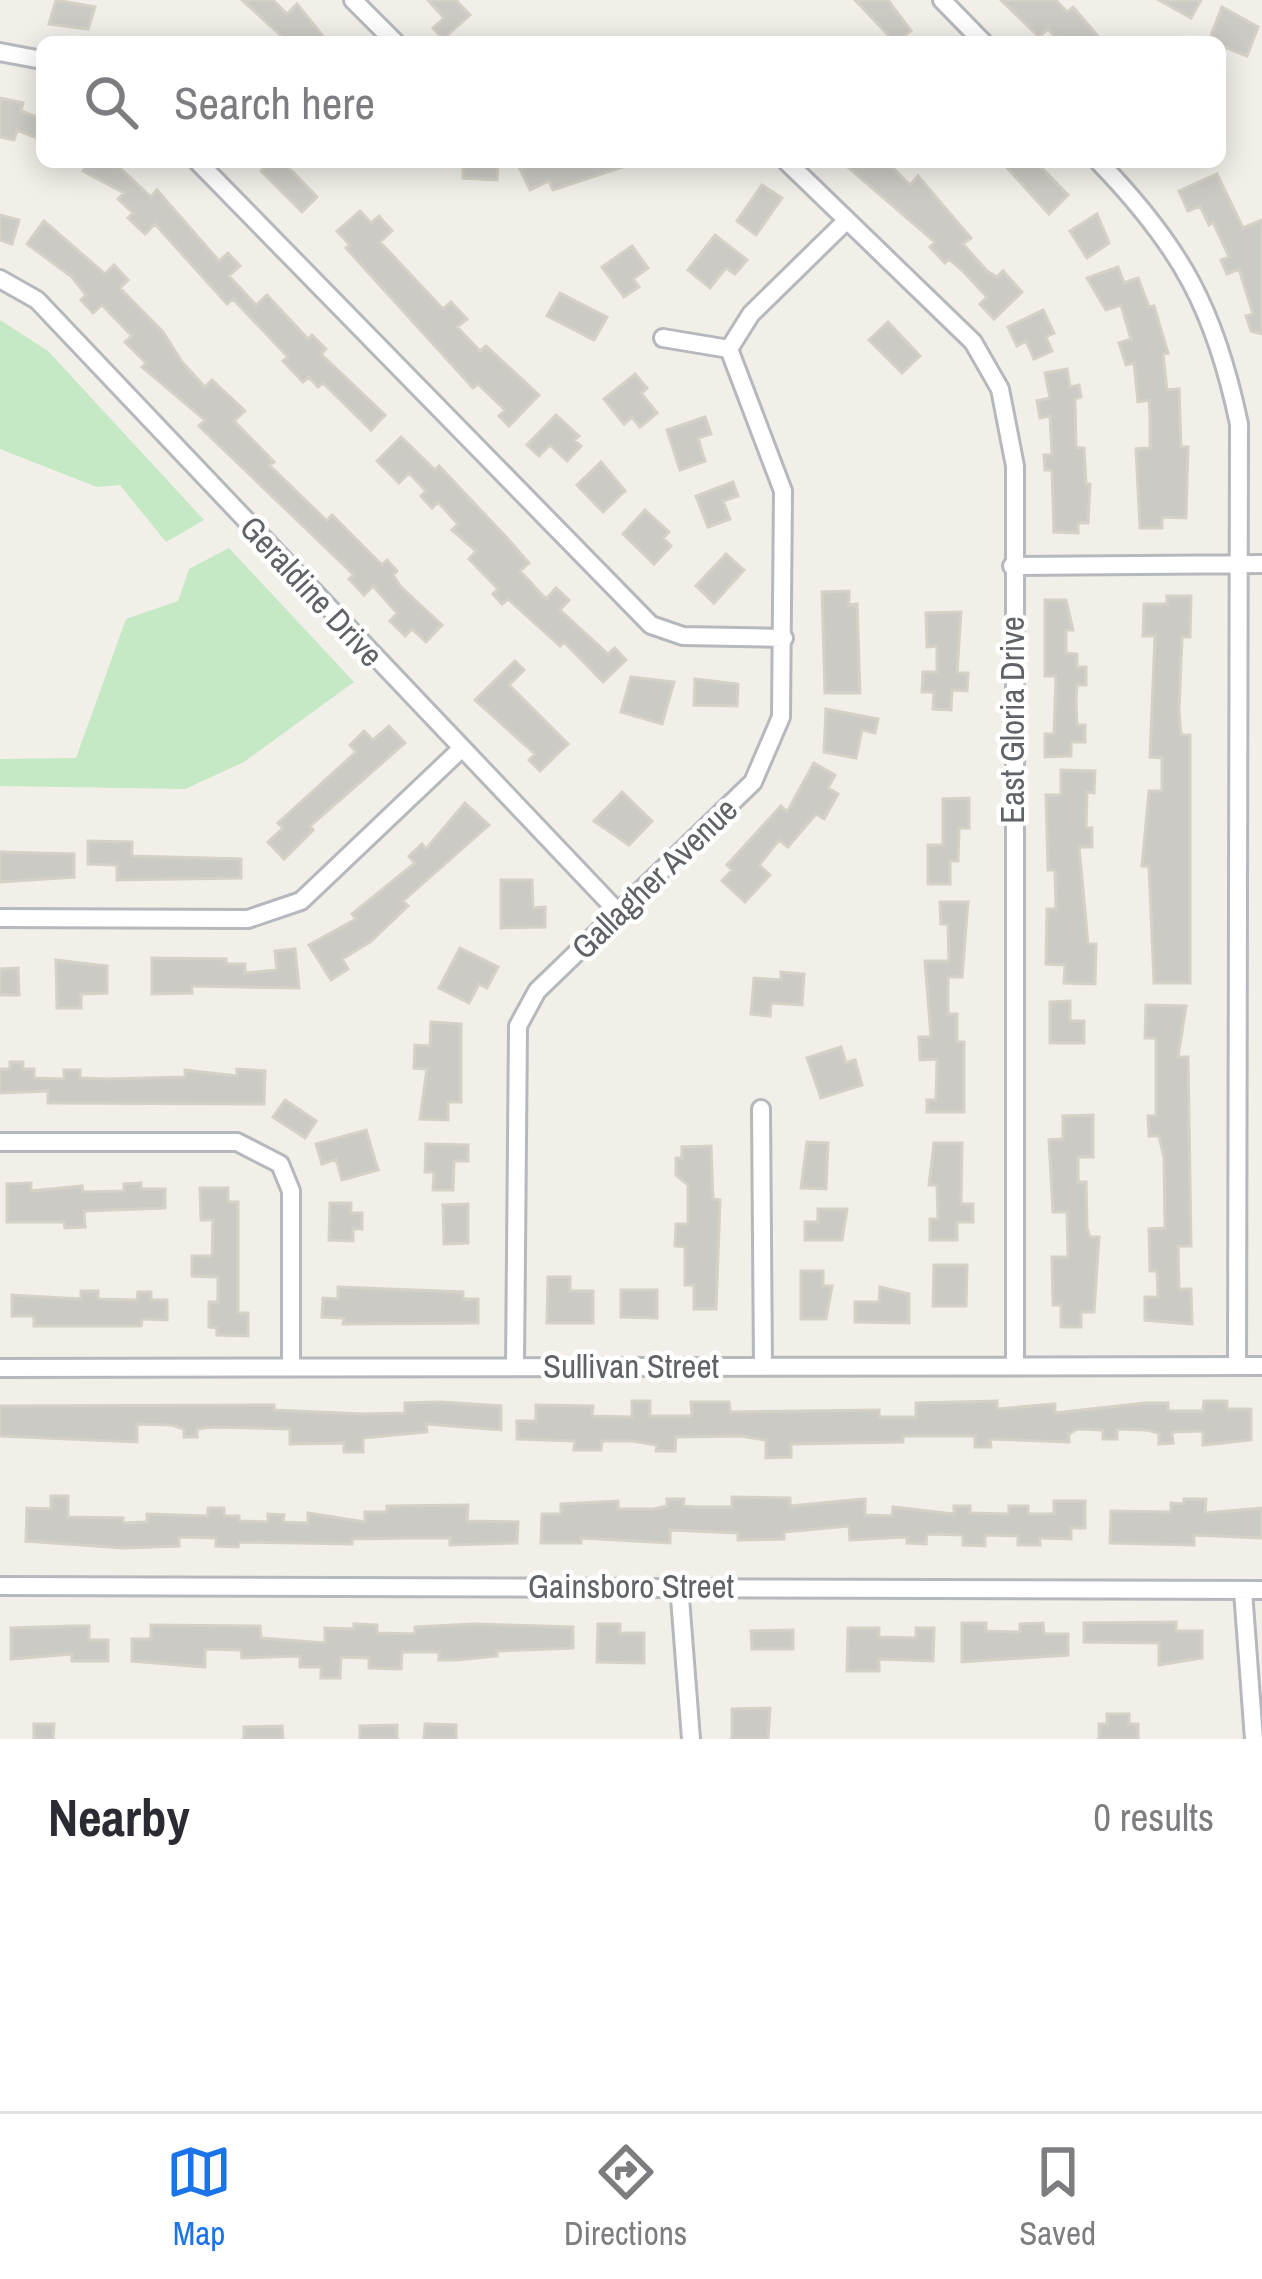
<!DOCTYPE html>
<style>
:root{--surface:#fff;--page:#f7f7f7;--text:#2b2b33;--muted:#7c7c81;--line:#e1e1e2;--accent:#1a73e8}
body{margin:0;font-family:"Archivo Narrow",sans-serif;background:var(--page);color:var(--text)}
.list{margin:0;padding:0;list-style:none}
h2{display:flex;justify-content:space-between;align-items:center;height:156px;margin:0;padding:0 48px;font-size:51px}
h2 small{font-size:39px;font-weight:400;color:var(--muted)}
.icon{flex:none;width:66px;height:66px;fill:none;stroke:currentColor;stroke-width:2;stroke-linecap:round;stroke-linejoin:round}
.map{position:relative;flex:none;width:1262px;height:1739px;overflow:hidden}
.search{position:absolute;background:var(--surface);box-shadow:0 6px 30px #0003;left:36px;right:36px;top:36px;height:132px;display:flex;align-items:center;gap:30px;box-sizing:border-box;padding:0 42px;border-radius:18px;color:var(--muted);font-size:45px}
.sheet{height:372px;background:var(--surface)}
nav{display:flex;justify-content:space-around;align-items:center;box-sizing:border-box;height:168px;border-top:3px solid var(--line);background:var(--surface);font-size:33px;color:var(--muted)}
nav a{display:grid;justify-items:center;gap:6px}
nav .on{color:var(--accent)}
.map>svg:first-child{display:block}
.green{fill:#c5e8c5}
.building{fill:#cccac5;stroke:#d6d1c6;stroke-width:3}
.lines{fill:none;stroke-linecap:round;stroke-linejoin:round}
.street-casing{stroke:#b5b8bc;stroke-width:22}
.street{stroke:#fff;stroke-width:16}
.labels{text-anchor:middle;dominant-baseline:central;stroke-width:9;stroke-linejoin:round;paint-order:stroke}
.street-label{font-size:33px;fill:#5f6368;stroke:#fff}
</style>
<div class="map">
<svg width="1262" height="1739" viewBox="0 0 1262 1739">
<rect width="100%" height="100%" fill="#f1efe8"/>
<!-- green -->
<path class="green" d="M0 320 48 351 204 520 166 542 120 485 97 487 0 449Z
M229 548 354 682 244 762 185 789 0 786V759L76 758 126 619 178 601 189 569Z"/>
<!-- building -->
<path class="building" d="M56 0 95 7 88 29 49 24Z
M242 0H273L287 14 297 4 323 36 317 42H288Z
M428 0H456L470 15 443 39 433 28 444 18Z
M855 0H888L911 31 895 42Z
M1001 0H1056L1067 12 1073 7 1103 42H1060L1048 29 1039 37Z
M1159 0H1201L1191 18Z
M1222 7 1258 27 1247 56 1209 41Z
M0 98 23 103 21 111 42 119V140L17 130 14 140 0 137Z
M88 162H123L120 168 151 197 157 190 219 261 228 253 240 266 229 276 256 305 267 295 308 339 312 335 326 349 321 354 385 415 371 430 323 383 318 387 309 377 303 382 283 361 288 357 233 299 227 304 155 224 145 234 128 218 133 213 118 199 124 193 83 171Z
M269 162H295L289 168 317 197 302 212 261 171Z
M463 162H498L497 180 463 178Z
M535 162H629V165L553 190 549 181 530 190 520 169Z
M842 162H887L910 185 918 176 971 238 963 244 987 271 997 277 1003 271 1022 292 994 319 980 304 987 297 963 271 949 259 945 263 930 247 935 242Z
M1002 162H1036L1068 195 1049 214Z
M1217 174 1243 228 1262 220V334L1251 331 1246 316 1253 314 1239 269 1227 274 1221 260 1229 257 1213 222 1209 225 1200 206 1188 211 1179 191Z
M762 185 782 198 756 235 737 221Z
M360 211 371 223 379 216 392 231 380 242 443 309 451 302 467 319 457 327 480 351 486 346 539 395 509 426 499 416 505 410 478 384 473 388 346 248 350 245 337 231Z
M1097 214 1109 243 1087 258 1070 231Z
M0 215 19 220 12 244 0 240Z
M44 221 105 274 114 265 128 280 120 288 163 332 182 362 205 387 212 380 245 411 234 421 274 462 269 465 327 521 332 515 382 565 387 560 397 571 393 575 401 587 442 625 426 642 412 629 405 636 390 621 397 613 373 586 364 595 349 579 354 575 199 426 205 420 142 367 146 363 125 342 132 336 102 305 93 313 81 300 86 295 72 277 27 244Z
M715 235 747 260 735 274 726 268 710 288 688 270Z
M632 246 648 268 633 279 639 287 624 297 602 267Z
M1118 267 1124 283 1138 278 1149 307 1154 306 1168 353 1163 354 1167 390 1179 389 1181 447H1188L1186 518 1162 517V528H1140L1136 449 1150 448V414L1149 400 1138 402 1134 363 1126 365 1119 343 1131 339 1121 305 1106 310 1087 278Z
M560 293 607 317 594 340 547 316Z
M1043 310 1054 333 1046 337 1052 351 1034 359 1026 341 1017 346 1008 327Z
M888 322 920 356 902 373 869 340Z
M1067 369 1070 387 1079 385 1081 397 1075 399 1076 448H1084L1086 484H1090L1088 523H1078V533L1054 532 1052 470H1045L1044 455H1052L1050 416 1040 418 1037 401 1050 398 1045 373Z
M635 374 647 388 641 393 657 413 640 427 632 417 624 424 604 399Z
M556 415 579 436 574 440 581 446 567 461 550 445 539 456 527 445Z
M705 417 711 434 698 438 705 461 680 470 667 430Z
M401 437 435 470 439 466 508 539 529 563 520 571 546 599 556 588 569 600 560 610 608 654 615 648 626 660 603 682 564 642 560 646 508 599 502 604 493 594 498 589 469 559 476 551 452 530 458 524 438 502 432 508 421 496 426 491 409 473 399 483 377 461Z
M601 462 625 491 603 512 577 485Z
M733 482 738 496 723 501 730 519 708 527 696 496Z
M645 510 669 532 663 538 671 546 654 564 623 534Z
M726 554 744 570 714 603 696 586Z
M849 591V605L857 604 860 693H825L822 592Z
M1167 596H1191L1190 637H1182L1179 712 1181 735H1190V983H1154L1149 866H1142L1149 791H1162V758L1150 757 1155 636H1143L1144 604H1167Z
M1045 600H1066L1073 630H1066V653L1077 654V667H1086V685H1077L1076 701 1077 725H1085V742H1071V756L1045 757V734H1054L1056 676H1045Z
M961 612 957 673H968L967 691 952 690 951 710 933 709 934 692H922L923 672H937V646L927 647 926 613Z
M515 661 524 670 509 685 568 744 540 771 529 760 535 754 475 700Z
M631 677 674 682 662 724 621 712Z
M695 679 738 684 737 706 694 705Z
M826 709 878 719 875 733 862 730 856 758 824 752Z
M389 726 405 743 310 826 313 830 284 859 268 842 283 828 278 823 356 752 350 745 364 731 373 740Z
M814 763 835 775 828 788 838 794 824 819 816 814 788 847 779 840 759 865 770 875 745 902 722 881 732 870 727 865 781 806 787 812Z
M1061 770 1095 771 1094 793 1087 792 1086 828H1092V847H1079L1088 944H1096L1095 984 1064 983 1065 965 1046 964 1047 909H1056L1055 870H1048L1046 795H1061Z
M622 792 652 821 629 845 594 821Z
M969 798V828H959L958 861H950V884H928V845H943V799Z
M465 803 489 825 403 901 408 906 370 942 342 959 348 969 331 980 309 945 356 919 352 914 415 863 409 856 422 844 426 849Z
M88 841 132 842V856L241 859V878L117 880V865L88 864Z
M0 852 74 854V877L0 882Z
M501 880H532L533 908 545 907V927L501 928Z
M940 902H968L962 977H948V1014H957V1042H964V1112H927V1100H936L937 1059 920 1060 919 1037H931L925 961H949L948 924H941Z
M460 948 498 967 487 988 479 984 469 1003 439 988Z
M295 949 299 988 192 986V993L152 994V958L226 959V964H245V973L277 970 275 951Z
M56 960 107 966V993L81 994V1008H57Z
M18 968 19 995H0V969Z
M781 972 804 974 802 1005 771 1003 770 1016 751 1014 754 978 781 980Z
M1070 1001V1021H1084V1043H1050V1002Z
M1146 1005 1186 1006 1178 1057H1188L1191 1246H1178L1179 1289H1191L1192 1324 1145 1320V1297H1158L1157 1271H1150L1149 1229 1165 1228 1164 1158 1159 1136H1149L1148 1116H1156V1038H1145Z
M431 1022 461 1024V1102H448V1120L420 1119 427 1069 414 1068 415 1045 430 1046Z
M841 1047 846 1063 855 1060 862 1085 821 1098 807 1058Z
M10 1062H23V1069H34V1078L64 1079V1070H80V1078L107 1079 185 1077V1070L237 1076V1069L265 1071 264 1104 48 1103V1091L0 1093V1069H10Z
M285 1100 316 1121 305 1138 273 1117Z
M1093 1115V1157H1078V1182H1086L1087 1228 1090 1237H1099L1094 1312H1081V1327H1061V1305H1053L1052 1257H1068L1067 1212H1053L1049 1140 1063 1139V1116Z
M366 1130 378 1170 342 1180 336 1159 322 1164 316 1144Z
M807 1142 828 1143 826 1189 801 1188Z
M934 1143H962L961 1204H973V1222H957V1240H930V1219H938L937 1185H929Z
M426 1144 468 1145V1161H454L453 1190H433L434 1172H425Z
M711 1146 713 1199 720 1200 716 1309H694V1285H685V1247L675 1246 676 1224H688V1185L676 1175V1158H682V1147Z
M31 1183V1191L82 1186 83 1192 124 1191V1184L141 1183V1189H165V1208L84 1211 85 1227 65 1228 64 1222H7V1184Z
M200 1188H228V1202H238V1313H248V1336L217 1335V1328L209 1327V1302H218V1277L192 1276V1256H212L213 1220H201Z
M330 1203H351V1213H362V1229H353V1241L329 1240Z
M468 1204V1243L444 1244 443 1205Z
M818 1209H847L842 1240H805V1222H818Z
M934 1265H967L966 1306H933Z
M801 1271H823V1286H832L826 1319H801Z
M548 1277H570V1291H593V1323H547Z
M338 1287 463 1292V1299H478V1323L343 1324 344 1318 322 1317 323 1298 338 1299Z
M880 1287 909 1294V1323L855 1322V1302H879Z
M621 1290H657V1318L621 1317Z
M81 1291H98V1299L137 1300 138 1292H151V1300H167V1320L142 1319 141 1326H34V1316H12V1295L81 1299Z
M632 1401H650V1416H692L691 1402H729L730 1412 879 1410V1417H916V1403L997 1401V1409L1055 1404V1413L1145 1403H1168V1411H1203L1204 1401H1227V1409H1251V1440L1203 1445V1431L1172 1432 1173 1443 1159 1444V1433L1146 1430 1117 1429V1439H1103V1430L1077 1429 1069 1434V1442L990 1439 991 1447H975V1436H903V1442L791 1444V1457L766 1458V1440L741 1436 676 1437 675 1451H656L657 1445 632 1441H602L601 1450H574L575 1441 517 1439V1421H536V1405L593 1406 592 1416 632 1417Z
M441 1402 501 1406V1430L426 1424 427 1432 363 1438V1452H344V1443L290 1444V1429L213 1427 197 1429V1437H184V1429L172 1425 137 1424V1442L0 1436V1406L274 1405V1410L363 1414 405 1413V1403Z
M51 1496H68V1517L123 1518V1523L147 1522V1514L208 1516V1508H224V1516H239V1521L268 1522V1514L284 1515 283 1522 308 1523V1513L365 1522V1512H387V1506L468 1505 467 1521 518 1522 517 1543 450 1545V1538H411L352 1539V1544L239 1542 238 1547 216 1546V1538L179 1537V1546L123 1548 26 1541 27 1508 51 1509Z
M732 1497 790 1498V1506L865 1499V1515L892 1516 893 1507 954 1514V1506H970V1513L1009 1514V1506H1028V1514H1054V1501H1085V1528H1071V1539L1040 1538V1545H1018V1536L985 1535V1546L963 1545V1535L927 1534 926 1544 907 1543V1537L850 1540 849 1526 784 1532V1539L738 1540V1533L670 1530V1543L581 1538V1543H541L542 1514H561V1504L618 1501V1509H654L667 1506V1499H684L683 1506 696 1507H732Z
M1184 1499H1206L1205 1513 1262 1508V1538L1194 1535V1545L1110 1543 1111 1511 1171 1512V1503L1184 1504Z
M1176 1622V1631H1202V1658L1159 1665V1643L1084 1642V1623Z
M962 1623H986V1631L1020 1632V1624L1043 1623 1044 1634H1068V1655L962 1662Z
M354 1624 377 1625V1633L415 1634V1627L473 1624 573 1627V1648L497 1651V1656L457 1660H439V1652H402L401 1669 369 1668V1658L341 1657 340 1678H321V1667H300V1656L242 1658 241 1650 205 1649V1667L132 1661V1639H151V1625L260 1626 261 1638 325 1643V1628L354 1629Z
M598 1624H620V1633H644V1663L597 1662Z
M73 1626H89V1640H108V1661H72V1654L11 1659V1628Z
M848 1628H879V1637L916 1638V1628H934L933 1661 879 1659V1671H847Z
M793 1630V1649H752L751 1631Z
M770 1708 768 1739H732V1709Z
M1107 1714H1129V1724H1138V1739H1099V1724H1107Z
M34 1724H54L53 1739H34Z
M425 1724 456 1725V1739H424Z
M397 1725V1739H360V1726Z
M282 1726 283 1739H244V1727Z"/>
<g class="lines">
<!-- street casing -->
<g class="street-casing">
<path id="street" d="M353 0 395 42
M942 0 983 42
M0 52 42 60
M198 162 651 625 683 636 784 638
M787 162 973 342 1000 389 1015 466V1366
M1099 162C1181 247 1215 309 1239 424L1237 1366
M0 279 37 300 618 912
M663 338 729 349
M1012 566 1262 564
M0 918 248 919 301 901 461 749
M761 1109 763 1366
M0 1142H237L280 1164 291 1191V1367
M515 1366 518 1026 537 991 753 782 781 717 783 491 729 349 751 314 845 222
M0 1368 1262 1366
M679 1585 691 1739
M0 1586 1262 1590
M1243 1591 1254 1739"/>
</g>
<!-- street -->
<use href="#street" class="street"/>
</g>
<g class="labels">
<!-- street labels -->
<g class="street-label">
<text transform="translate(312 591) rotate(47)">Geraldine Drive</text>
<text transform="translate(1012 720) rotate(-90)">East Gloria Drive</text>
<text transform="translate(654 878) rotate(-44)">Gallagher Avenue</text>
<text x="631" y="1366">Sullivan Street</text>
<text x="631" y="1586">Gainsboro Street</text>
</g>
</g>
</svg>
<div class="search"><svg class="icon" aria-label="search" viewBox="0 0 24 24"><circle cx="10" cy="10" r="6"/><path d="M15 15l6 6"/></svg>Search here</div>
</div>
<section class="sheet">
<h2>Nearby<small>0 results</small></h2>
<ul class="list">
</ul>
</section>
<nav>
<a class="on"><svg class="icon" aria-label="map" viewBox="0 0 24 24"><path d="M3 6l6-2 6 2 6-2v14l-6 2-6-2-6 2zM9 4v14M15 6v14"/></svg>Map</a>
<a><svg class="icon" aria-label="directions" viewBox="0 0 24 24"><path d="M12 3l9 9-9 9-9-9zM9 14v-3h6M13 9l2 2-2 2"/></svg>Directions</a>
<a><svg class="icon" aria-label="saved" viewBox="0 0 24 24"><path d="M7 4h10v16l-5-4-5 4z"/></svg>Saved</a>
</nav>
